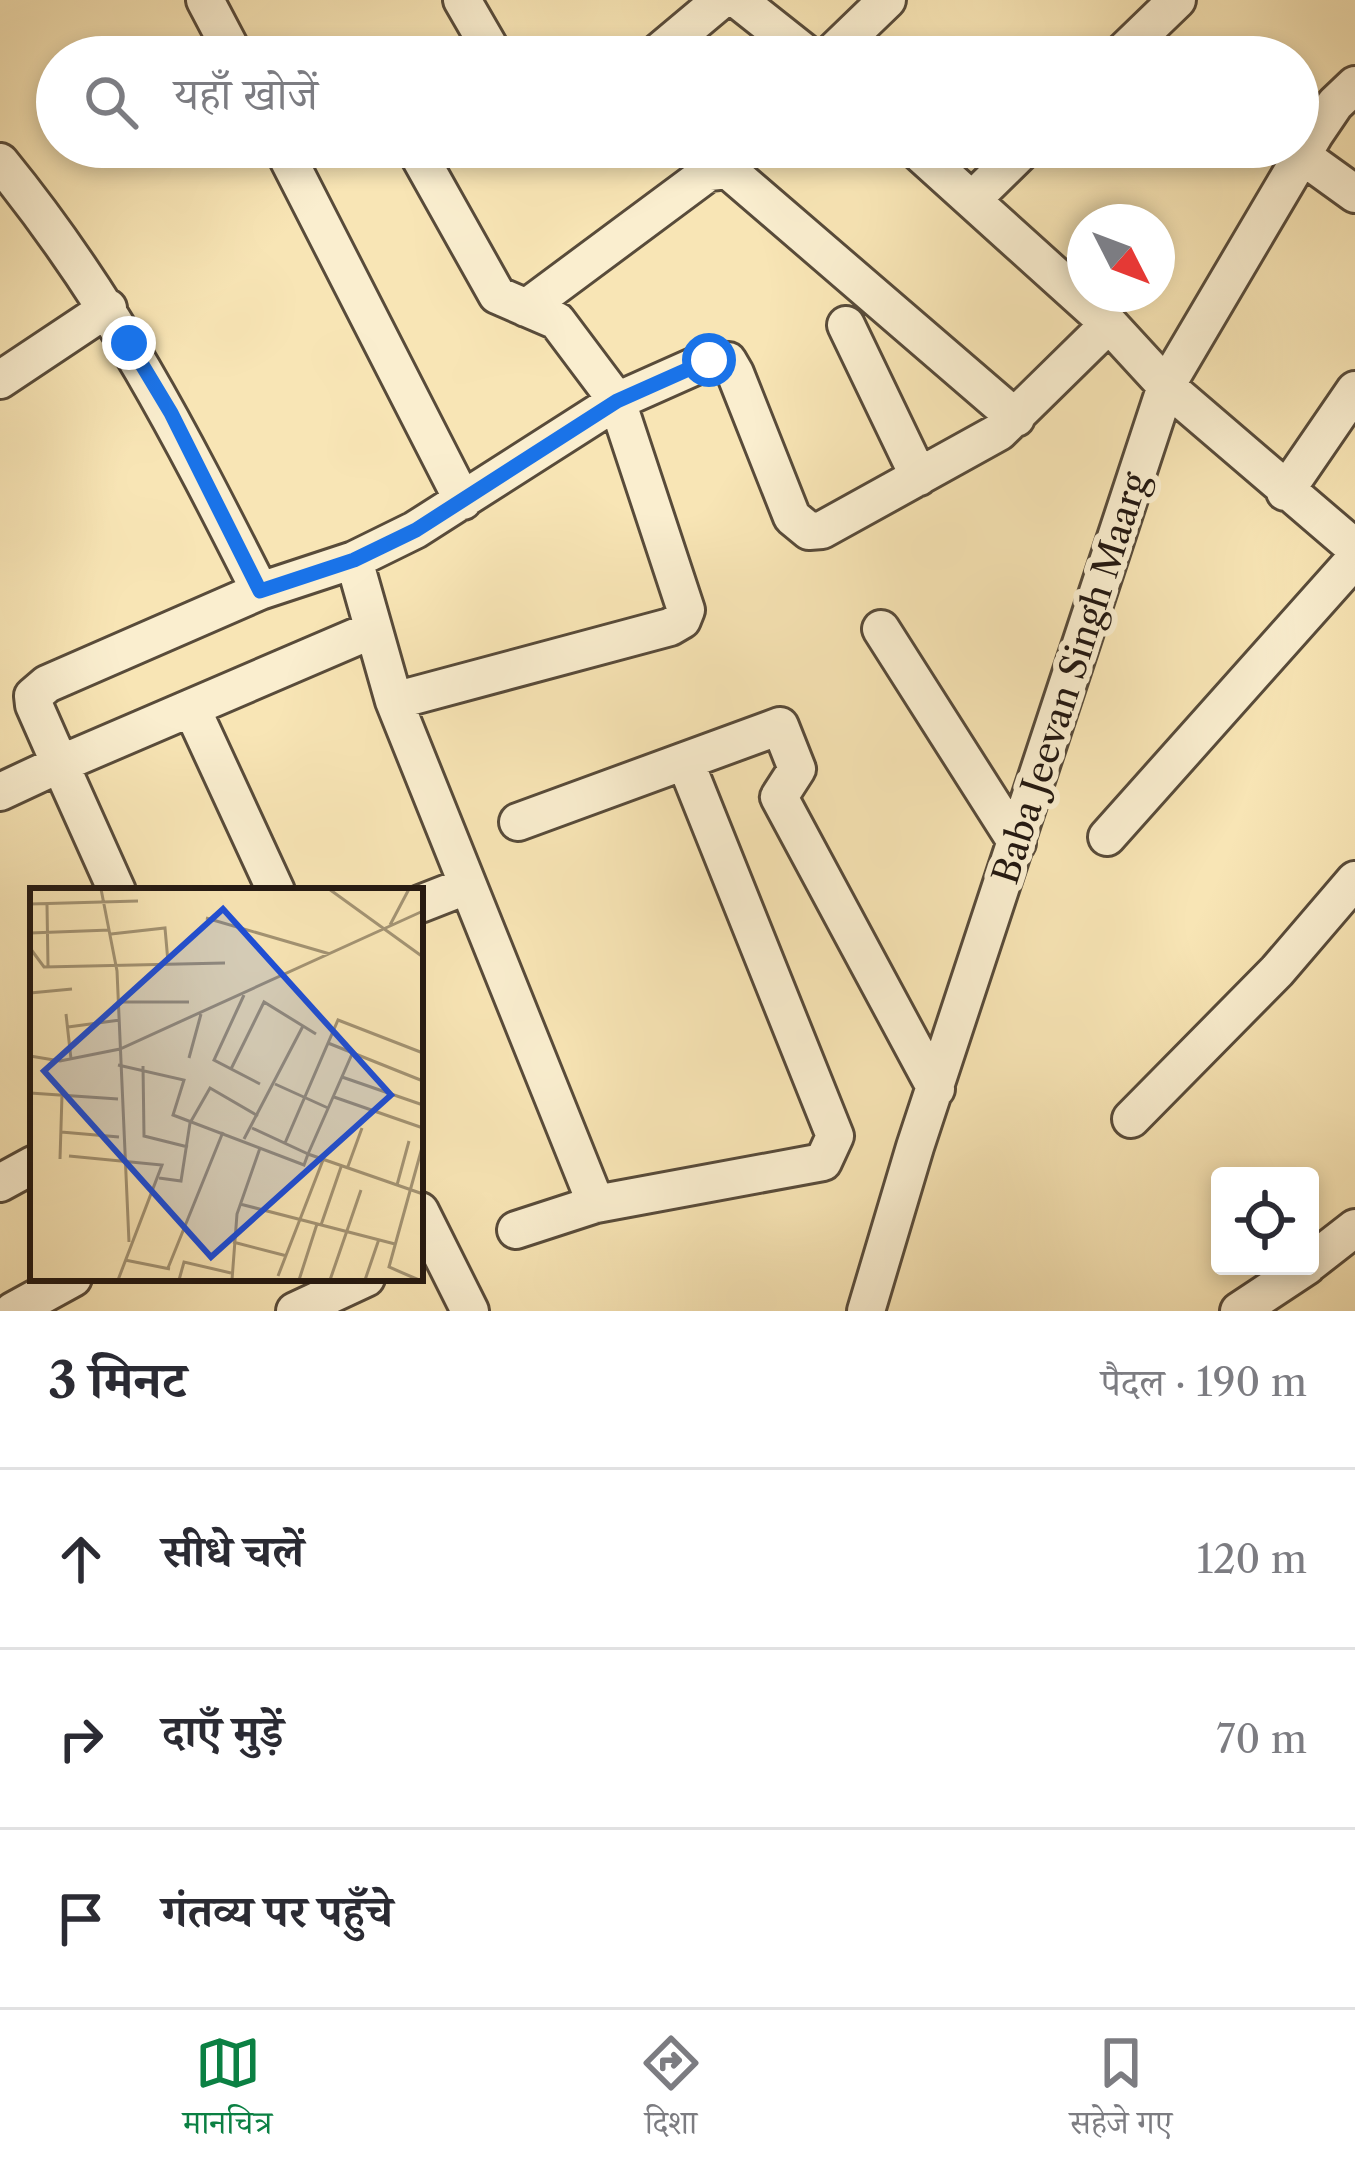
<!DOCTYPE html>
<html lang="hi">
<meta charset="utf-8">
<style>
:root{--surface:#fff;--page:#f2f2f3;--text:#2b2b33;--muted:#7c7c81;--line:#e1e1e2;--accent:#0b8043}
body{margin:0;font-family:"Libre Caslon Text","Noto Serif Devanagari",serif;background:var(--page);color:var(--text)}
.controls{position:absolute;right:36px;bottom:36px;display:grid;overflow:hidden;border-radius:12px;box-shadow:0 6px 18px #0003}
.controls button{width:108px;height:108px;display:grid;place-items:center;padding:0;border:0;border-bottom:3px solid var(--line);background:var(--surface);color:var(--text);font:60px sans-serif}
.compass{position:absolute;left:1067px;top:204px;width:108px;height:108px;border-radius:50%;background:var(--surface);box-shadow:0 6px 18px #0003;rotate:132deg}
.stop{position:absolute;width:36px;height:36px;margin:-27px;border:9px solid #1a73e8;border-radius:50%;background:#fff}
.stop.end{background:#1a73e8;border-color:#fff;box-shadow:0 3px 12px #0008}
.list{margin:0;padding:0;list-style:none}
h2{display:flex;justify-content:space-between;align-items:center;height:156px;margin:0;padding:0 48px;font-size:51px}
h2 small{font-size:39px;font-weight:400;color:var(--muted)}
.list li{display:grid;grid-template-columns:78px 1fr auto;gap:36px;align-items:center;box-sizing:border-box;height:180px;padding:0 48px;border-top:3px solid var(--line)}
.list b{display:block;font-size:45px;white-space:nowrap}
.list em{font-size:39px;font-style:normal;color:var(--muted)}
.icon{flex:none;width:66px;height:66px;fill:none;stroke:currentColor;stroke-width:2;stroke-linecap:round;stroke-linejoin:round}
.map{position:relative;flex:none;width:1355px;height:1311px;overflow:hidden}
.search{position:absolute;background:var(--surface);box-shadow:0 6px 18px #0003;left:36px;right:36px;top:36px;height:132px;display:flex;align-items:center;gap:30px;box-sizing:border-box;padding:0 42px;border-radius:66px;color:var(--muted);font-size:45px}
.sheet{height:696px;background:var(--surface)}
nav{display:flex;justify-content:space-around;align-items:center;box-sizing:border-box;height:168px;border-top:3px solid var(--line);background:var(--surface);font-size:33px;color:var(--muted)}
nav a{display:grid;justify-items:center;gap:6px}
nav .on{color:var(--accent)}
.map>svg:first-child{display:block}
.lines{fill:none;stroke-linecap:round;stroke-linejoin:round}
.minor-casing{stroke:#584b3a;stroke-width:42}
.minor{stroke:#faeecf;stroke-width:36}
.route{stroke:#1a73e8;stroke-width:15}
.labels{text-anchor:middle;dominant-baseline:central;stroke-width:12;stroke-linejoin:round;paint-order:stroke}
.street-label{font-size:36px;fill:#231811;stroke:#faeecf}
.inset-road{fill:none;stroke:#a39373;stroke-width:3}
.view{fill:#1d4ed8;fill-opacity:0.15;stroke:#1d4ed8;stroke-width:6}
.inset-edge{fill:none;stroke:#231811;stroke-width:6}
</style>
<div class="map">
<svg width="1355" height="1311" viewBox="0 0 1355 1311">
<rect width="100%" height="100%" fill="#f8e5b5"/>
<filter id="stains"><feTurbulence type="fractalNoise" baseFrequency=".00167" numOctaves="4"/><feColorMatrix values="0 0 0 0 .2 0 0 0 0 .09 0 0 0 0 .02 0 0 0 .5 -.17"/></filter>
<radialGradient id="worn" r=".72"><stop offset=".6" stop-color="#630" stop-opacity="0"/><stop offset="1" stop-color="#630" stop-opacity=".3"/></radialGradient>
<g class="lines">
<!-- minor casing -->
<g class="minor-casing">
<path id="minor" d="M205 0 235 57
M462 0 495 57
M738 0 810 57
M653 57 721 0
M828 57 887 0
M1118 57 1177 0
M282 147 463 501
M913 147 1109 324 1166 386 1355 548
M1301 155 1355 194
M0 162C112 299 181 435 260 591
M973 199 1026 147
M526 308 709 172 728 170 1016 418
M846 325 919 477
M0 380 108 308
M1285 492 1355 390
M354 560 394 701 596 1204
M881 629 1017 843
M372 630 60 764 34 705 33 696 47 684 260 591 354 560 415 530 617 401 709 360 728 361 735 373 792 517 809 531 822 530 999 432 1109 324
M394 701 670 627 682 620 686 610 617 401 557 321 497 295 414 147
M192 709 276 891
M0 792 60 764 117 891
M518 822 780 726 797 769 779 797 936 1089
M1107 837 1355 559
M420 904 466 886
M1131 1119 1277 971 1355 880
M0 1183 33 1165
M420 1211 470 1311
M516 1230 596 1204 823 1162 835 1136 685 761
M1310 1263 1355 1228
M13 1311 73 1278
M295 1311 366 1278
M866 1311 915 1147 1166 386 1314 135 1335 104 1355 85
M1239 1311 1307 1266"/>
</g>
<!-- minor -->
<use href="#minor" class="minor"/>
</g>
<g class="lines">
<!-- route -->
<path class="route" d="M129 343 171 413 260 591 354 560 416 530 617 401 709 360"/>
</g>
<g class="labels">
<!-- street labels -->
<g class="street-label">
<text transform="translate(1070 678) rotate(-72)">Baba Jeevan Singh Maarg</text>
</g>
</g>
<!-- overview -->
<g transform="translate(30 888)">
<rect width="393" height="393" fill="#f8e5b5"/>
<path class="inset-road" d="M71 1 87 83 99 354M299 1 393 69M0 16 108 13M17 17 18 78M176 30 300 66M360 37 379 1M0 45 80 42M81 46 135 40 138 74M0 60 14 79 195 75M0 105 42 101M214 107 184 172 230 196M89 114H159M36 126 41 171M38 139 90 132M298 155 393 193M322 166 278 266 393 306M0 168 30 173 90 161 393 23M159 170 171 126M88 177 154 192 143 227 274 277 278 266 222 240M113 178 114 248 158 259M201 181 234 114 286 146M312 189 393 217M245 196 298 220M0 205 88 211M304 209 393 240M31 244 89 249M214 251 273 138M255 255 308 132 393 165M39 268 132 277 88 392M30 271 32 207M317 281 332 240M129 290 151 293 160 235 180 200 228 228M367 297 379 253M210 316 365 356M291 337 311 279M203 354 257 368M95 372 140 381M138 380 193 244M248 388 293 272M149 392 154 374 201 385M202 392 207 326 230 260M269 392 287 336M300 392 331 302M335 392 349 351M389 392 359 379 393 256"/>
<path class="view" d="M193 21 361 207 181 369 14 183Z"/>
<rect width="393" height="393" class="inset-edge"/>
</g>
<rect width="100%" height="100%" filter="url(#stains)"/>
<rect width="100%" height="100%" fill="url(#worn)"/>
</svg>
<div class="controls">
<button><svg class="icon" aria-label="locate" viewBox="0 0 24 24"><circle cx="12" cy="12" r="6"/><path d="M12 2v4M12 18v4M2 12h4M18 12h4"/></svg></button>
</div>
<svg class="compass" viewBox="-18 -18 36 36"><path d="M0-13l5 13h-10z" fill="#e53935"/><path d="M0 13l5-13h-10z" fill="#7c7c81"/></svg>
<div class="stop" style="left:709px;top:360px"></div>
<div class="stop end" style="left:129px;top:343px"></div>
<div class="search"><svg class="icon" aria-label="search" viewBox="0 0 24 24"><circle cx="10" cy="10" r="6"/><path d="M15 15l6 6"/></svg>यहाँ खोजें</div>
</div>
<section class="sheet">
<h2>3 मिनट<small>पैदल · 190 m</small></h2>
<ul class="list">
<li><svg class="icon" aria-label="ahead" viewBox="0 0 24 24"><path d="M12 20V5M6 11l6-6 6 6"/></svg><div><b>सीधे चलें</b></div><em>120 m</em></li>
<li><svg class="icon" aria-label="right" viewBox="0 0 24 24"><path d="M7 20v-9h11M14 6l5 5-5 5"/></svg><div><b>दाएँ मुड़ें</b></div><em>70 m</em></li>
<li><svg class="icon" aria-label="arrive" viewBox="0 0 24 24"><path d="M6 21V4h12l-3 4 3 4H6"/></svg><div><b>गंतव्य पर पहुँचे</b></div></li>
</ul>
</section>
<nav>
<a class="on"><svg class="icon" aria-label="map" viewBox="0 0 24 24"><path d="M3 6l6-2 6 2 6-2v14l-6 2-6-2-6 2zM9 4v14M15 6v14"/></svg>मानचित्र</a>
<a><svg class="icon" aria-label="directions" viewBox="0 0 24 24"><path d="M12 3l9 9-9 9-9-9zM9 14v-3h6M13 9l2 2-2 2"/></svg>दिशा</a>
<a><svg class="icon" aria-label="saved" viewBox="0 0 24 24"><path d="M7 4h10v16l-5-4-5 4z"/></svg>सहेजे गए</a>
</nav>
